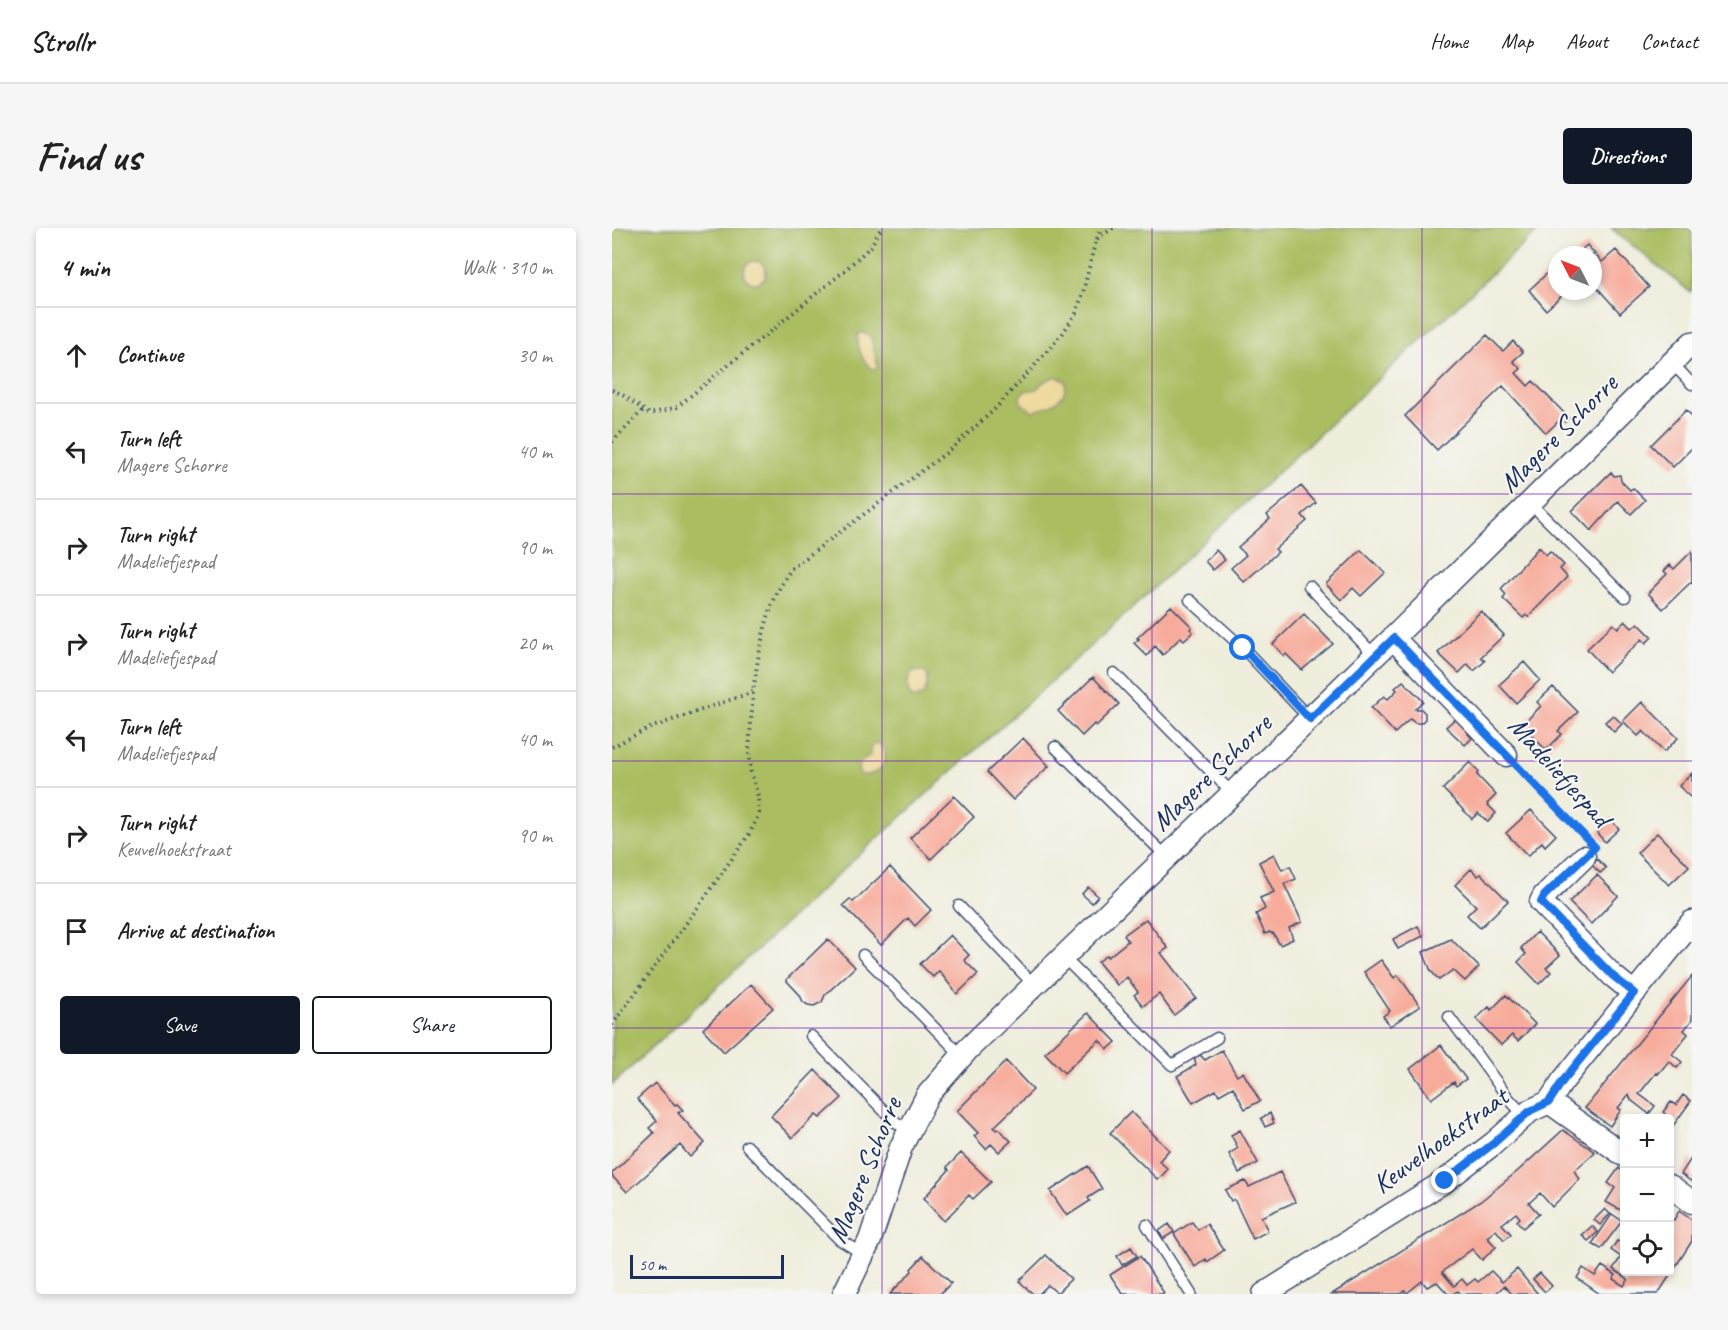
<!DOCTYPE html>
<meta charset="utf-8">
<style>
:root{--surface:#fff;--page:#f6f6f6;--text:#222;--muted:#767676;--line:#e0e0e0;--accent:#111827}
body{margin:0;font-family:Caveat,sans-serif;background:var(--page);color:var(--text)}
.controls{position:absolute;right:18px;bottom:18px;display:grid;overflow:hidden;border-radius:6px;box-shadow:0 3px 9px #0003}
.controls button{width:54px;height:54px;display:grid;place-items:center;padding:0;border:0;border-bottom:2px solid var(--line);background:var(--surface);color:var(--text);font:30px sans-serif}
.compass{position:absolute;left:936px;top:18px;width:54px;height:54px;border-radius:50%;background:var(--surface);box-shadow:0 3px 9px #0003;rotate:312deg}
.scale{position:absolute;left:18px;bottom:15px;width:154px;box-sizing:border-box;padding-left:6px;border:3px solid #1b2f5e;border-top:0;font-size:16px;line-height:21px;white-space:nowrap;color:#1b2f5e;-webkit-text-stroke:4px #f6f6f2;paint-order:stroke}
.stop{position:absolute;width:18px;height:18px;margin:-14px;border:4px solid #1a73e8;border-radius:50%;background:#fff}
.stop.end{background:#1a73e8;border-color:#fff;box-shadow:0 2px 6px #0008}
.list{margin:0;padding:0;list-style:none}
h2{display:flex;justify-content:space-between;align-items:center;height:78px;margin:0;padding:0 24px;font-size:26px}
h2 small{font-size:20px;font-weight:400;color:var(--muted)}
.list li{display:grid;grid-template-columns:39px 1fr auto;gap:18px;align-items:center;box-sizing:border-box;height:96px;padding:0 24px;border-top:2px solid var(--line)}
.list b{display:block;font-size:22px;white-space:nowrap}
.list p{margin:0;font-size:20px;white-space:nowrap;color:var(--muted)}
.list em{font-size:20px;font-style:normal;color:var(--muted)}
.actions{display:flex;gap:12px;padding:18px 24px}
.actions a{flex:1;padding:14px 0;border:2px solid var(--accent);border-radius:6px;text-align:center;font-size:21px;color:var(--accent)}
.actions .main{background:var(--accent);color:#fff}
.icon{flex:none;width:33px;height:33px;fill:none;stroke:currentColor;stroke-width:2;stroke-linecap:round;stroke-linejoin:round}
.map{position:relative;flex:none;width:1080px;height:1066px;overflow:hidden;border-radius:6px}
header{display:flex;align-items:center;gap:36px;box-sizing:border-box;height:84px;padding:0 30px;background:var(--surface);border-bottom:2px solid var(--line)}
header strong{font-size:28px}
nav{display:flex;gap:33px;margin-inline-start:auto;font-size:21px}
.intro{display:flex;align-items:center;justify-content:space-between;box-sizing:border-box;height:144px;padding:0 36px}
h1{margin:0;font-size:42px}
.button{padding:15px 27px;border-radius:6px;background:var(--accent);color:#fff;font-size:21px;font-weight:700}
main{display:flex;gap:36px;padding:0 36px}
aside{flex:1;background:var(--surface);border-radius:6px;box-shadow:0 3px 9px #0003}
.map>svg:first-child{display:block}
.green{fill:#aabd61;stroke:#627660;stroke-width:1.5}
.sand{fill:#eeda9e;stroke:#84847e;stroke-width:1.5}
.building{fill:#f7ac9b}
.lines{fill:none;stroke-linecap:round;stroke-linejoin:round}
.lane-casing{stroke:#3b4c71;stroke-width:13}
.street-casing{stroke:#3b4c71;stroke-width:25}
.path{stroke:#3b4c71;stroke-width:4;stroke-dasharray:1.5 4.5;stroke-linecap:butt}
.lane{stroke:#fff;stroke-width:10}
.street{stroke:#fff;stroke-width:22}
.route{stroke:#1a73e8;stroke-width:8}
.grid{fill:none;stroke:#7b2cbf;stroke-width:1.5;stroke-opacity:0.55}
.labels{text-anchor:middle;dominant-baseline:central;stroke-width:4.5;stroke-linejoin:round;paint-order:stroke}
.street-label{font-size:28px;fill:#1b2f5e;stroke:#f6f6f2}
</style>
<header>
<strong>Strollr</strong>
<nav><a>Home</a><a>Map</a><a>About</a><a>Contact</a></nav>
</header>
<div class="intro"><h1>Find us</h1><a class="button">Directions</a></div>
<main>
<aside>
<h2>4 min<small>Walk · 310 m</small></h2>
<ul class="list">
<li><svg class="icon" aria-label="ahead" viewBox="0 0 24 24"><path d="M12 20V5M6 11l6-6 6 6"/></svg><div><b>Continue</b></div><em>30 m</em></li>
<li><svg class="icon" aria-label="left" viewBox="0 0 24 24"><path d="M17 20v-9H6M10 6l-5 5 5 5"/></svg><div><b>Turn left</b><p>Magere Schorre</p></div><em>40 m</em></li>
<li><svg class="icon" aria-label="right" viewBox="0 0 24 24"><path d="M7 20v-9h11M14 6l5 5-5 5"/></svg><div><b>Turn right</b><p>Madeliefjespad</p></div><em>90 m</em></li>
<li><svg class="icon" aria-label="right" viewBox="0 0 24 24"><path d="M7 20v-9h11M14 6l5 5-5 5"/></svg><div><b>Turn right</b><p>Madeliefjespad</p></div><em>20 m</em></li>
<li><svg class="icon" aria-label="left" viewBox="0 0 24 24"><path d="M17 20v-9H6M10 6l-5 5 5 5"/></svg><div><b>Turn left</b><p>Madeliefjespad</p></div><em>40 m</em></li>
<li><svg class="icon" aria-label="right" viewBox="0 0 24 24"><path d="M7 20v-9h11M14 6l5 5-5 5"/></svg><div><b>Turn right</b><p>Keuvelhoekstraat</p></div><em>90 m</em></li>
<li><svg class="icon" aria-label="arrive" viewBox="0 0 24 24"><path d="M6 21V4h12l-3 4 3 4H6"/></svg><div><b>Arrive at destination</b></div></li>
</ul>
<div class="actions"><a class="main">Save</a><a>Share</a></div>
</aside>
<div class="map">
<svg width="1080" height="1066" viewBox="0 0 1080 1066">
<rect width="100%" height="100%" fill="#f6f6f2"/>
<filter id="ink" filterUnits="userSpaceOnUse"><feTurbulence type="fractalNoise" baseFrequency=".0167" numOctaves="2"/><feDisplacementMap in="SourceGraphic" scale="12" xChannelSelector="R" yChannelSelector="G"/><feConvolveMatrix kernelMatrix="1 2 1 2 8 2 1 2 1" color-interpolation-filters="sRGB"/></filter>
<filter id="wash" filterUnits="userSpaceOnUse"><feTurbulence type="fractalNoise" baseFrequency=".008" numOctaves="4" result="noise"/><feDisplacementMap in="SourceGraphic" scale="24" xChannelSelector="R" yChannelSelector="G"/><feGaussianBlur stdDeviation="1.35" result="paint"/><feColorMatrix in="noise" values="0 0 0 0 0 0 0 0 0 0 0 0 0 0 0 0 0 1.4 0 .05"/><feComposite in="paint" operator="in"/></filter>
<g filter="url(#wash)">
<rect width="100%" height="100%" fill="#efeddb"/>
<!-- green -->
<path class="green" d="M0 0H929L503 396 235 638 0 857Z
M999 0H1080V62L1078 64Z"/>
<!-- sand -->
<path class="sand" d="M132 44a11 11 0 1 1 22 0a11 11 0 1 1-22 0Z
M246 105H253L259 109 266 139 261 142C251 135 244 118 246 105Z
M443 148 453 152C458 171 436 180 420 183L409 175 408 169 412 163 425 161 430 155Z
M307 443H311L316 448C315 460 314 470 300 470 294 461 295 454 299 445Z
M266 515C283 530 268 549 249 547L246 542 247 536 258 527V521L262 516Z"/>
<g id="blocks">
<!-- building -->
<path class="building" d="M975 17 990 34 1004 22 1037 59 1008 85 981 55V27H963Z
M942 39H945V63H955L934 82 917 62Z
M875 107 891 123 901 113 911 124 901 133 909 141 904 145 916 158 921 153 957 190 953 194 950 190 934 205 891 158 825 222 793 188Z
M1074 182 1080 188V220L1061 239 1039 217Z
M999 244 1002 248 1008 247 1009 253 1018 262 1021 260 1033 272 1019 286 1006 273 979 303 960 283Z
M689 258 704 275 690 287 695 293 663 321 666 324 632 354 619 340 634 327 626 319 658 291 655 287Z
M927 319 934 327 938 323 952 337 948 341 955 349 916 389 914 387 911 390 891 371 894 367 889 361Z
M604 322 613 332 601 342 593 333Z
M749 322 773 345 749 368 741 360 729 372 714 356Z
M1080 323V355L1079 354 1051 381 1036 365 1055 346 1052 343 1058 337 1062 341Z
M559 378 580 399 578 401 581 404 572 412 569 409 551 427 543 418 535 428 522 415 527 411 525 410Z
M869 383 892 407 869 429 873 433 862 443 856 436 847 445 826 425Z
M692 386 721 416 690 442 674 426 672 428 661 416Z
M1013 393 1020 400 1026 395 1040 409 1034 415 1030 411 996 444 975 421 1001 396 1006 400Z
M912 434 928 452 904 475 887 457Z
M481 449 507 476 484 498 482 496 470 508 446 483Z
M791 453 811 473 803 481H809L813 485V491L809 495H803L798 491 783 505 759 480 772 468 776 471 785 462 783 460Z
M941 459 966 484 946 503 950 506 934 522 910 497 929 478 925 474Z
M1030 474 1066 510 1052 524 1031 503 1026 508 1011 493Z
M1001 487 1010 496 1002 504 993 494Z
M845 489 859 503 856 506 860 510 853 517 834 499Z
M411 510 437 538 401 572 375 544Z
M858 534 867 544 865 547 884 567 875 576 884 585 876 594 866 585 860 591 831 561Z
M1080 545V567L1078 569 1067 558Z
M342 568 362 589 319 631 298 610Z
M919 582 944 607 933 618 930 614 916 628 894 605Z
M998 591 1007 601 993 614 985 605Z
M1045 605 1077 638 1057 657 1025 625Z
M662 626 670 642 678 638 684 651 672 656 690 694 677 700 681 711 668 717 661 705 660 706 658 704 653 706 644 686 653 681 648 670 662 664 647 634Z
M985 631 994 640 988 645 980 637Z
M278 639 319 682 303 698 296 690 269 717 231 677 238 671 241 674Z
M859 641 866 648 869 646 896 673 868 700 855 687 864 678 843 657Z
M985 647 1006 668 979 696 957 674Z
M476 659 486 668 480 675 470 666Z
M534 691 556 720 549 725 584 770 562 787 547 766 531 778 522 767 526 764 515 749 505 757 486 734 495 727 496 729 516 713 512 707Z
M806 698 811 708 786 721 781 711Z
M925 704 948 727 934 740 939 744 927 756 906 734 914 726 909 720Z
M338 707 357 727 352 732 366 746 345 766 327 743 321 749 308 736Z
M216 711 243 739 213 767 210 774 202 778 196 777 191 774 188 767 174 752Z
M839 711 867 739 853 753 841 742 827 752 819 743 811 724Z
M769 732 782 750 786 747 808 778 778 798 771 788 778 783 752 744Z
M1080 748V792L1072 802 1076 806 1060 826 1070 834 1065 840 1057 833 1046 846 1044 845 1027 866 1043 878 1037 886 1019 872 1017 866 1006 880 1009 882 998 898 973 880Z
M139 756 161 780 112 824 91 801Z
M894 767 923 796 906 813 900 807 889 817 864 791 877 779 879 782Z
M476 785 504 814 496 821 487 812 452 845 433 825Z
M829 817 854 851 844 858 842 854 819 871 798 841Z
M610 822 625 848 631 844 648 873 633 881 621 859 607 867 604 862 581 875 565 848 584 837 582 830 588 827 593 832Z
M394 833 421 862 382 899 384 902 386 900 399 913 387 924 379 916 374 921 362 908 366 905 345 883Z
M203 842 230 870 208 890 204 887 180 910 159 888Z
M43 855 63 877 65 876 71 882 66 885 93 915 78 929 68 917 15 964 0 948V945L42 905 37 900 45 893 25 871Z
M1071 867 1079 873 1058 902V890H1051L1054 887 1051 884 1059 874 1064 877Z
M519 884 557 922 547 933 556 941 546 952 498 905Z
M658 885 662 895 653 899 649 890Z
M628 902 646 935 627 945 617 926 626 920 619 907Z
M951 902 983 924 962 943 968 951 940 979 928 965 917 975 927 986 911 1000 905 993 908 990 904 985 890 996 899 1006 892 1012 884 1002 875 1009 884 1019 870 1032 860 1021 830 1044 842 1058 850 1051 855 1057 863 1051 866 1054 879 1043 890 1054 905 1041 926 1066H900L892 1058 883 1066H849L846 1063 841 1066H836L825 1054 815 1059 810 1053 795 1065 793 1063 789 1066H720L869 973 907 942Z
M349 925 379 954 361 971 357 967 332 993 315 975 316 974 312 970 337 942 335 939Z
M1080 929V954L1069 946Z
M476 938 490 961 476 970 478 973 455 988 438 963Z
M1007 940 1012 945V984L994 974 1003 960 996 955Z
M668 944 683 974 649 989 656 1003 641 1011 622 971 619 973 613 962 633 953 637 959Z
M993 981 998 986 988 997 982 992Z
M1067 983 1080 992V1013L1046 1066H988L965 1050 971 1040 983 1048 990 1038 1004 1047 1001 1051 1012 1058 1016 1051 1001 1041 1009 1029 999 1022 1005 1013 1008 1014 1012 1007V1044H1058V989L1062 992Z
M1000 986 1010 993 989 1021 980 1016Z
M580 994 586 1002 595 996 612 1022 595 1034 594 1031 583 1039 562 1006Z
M557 996 562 1004 551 1011 547 1003Z
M980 998 986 1004 976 1013 970 1007Z
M519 1019 525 1028 510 1037 505 1028Z
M434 1027 459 1051 445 1065 436 1057 427 1066H421L407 1053Z
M311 1028 339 1055 328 1066H278L300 1043 299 1041Z
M528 1028 552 1065 550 1066H511L498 1047Z
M928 1045 940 1058 933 1064 921 1051Z"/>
</g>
</g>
<g filter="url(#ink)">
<use href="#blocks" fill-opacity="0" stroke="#3b4c71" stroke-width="1.5"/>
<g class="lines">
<!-- lane casing -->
<g class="lane-casing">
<path id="lane" d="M1060 135 1080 156
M918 275 1013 369
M697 358 763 428
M578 372 631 420 698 491
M502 445 621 566
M443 519 555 629
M347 678 422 757
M251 727 350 828
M451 729 560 837 605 810
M837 789 897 871 912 887
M199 808 280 891 297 904
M135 918 227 1011 251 1026
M535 997 579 1066"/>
</g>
<!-- street casing -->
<g class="street-casing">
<path id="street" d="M781 410 894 527
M972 629 932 668 929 674 1001 748 1022 765
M937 874 1012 927
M1058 958 1080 974
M232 1066 258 1012 289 919 315 868 356 821 781 410 1080 115
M652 1066 833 953 882 915 918 883 937 874 950 854 1080 694"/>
</g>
<!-- path -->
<path class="path" d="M485 11 501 0
M0 162C14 167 25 178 38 186L65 179 231 44 259 18 269 0
M0 214 31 182
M0 519 35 501 141 464C147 422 154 375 180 340L334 225 382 182 424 136 451 105 464 85 471 65 482 19 489 0
M908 541 973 609
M0 797 81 686 138 605 147 585 146 568 139 544 137 523 141 464"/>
<!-- lane -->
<use href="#lane" class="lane"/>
<!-- street -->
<use href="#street" class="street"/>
</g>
</g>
<g class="lines" filter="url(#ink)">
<!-- route -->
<path class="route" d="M631 420 698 491 782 410 983 619 932 668 929 674 1001 748 1022 765 950 854 937 874 918 883 882 915 833 953"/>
</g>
<!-- grid -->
<path class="grid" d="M270 0V1066M540 0V1066M810 0V1066M0 266H1080M0 533H1080M0 800H1080"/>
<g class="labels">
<!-- street labels -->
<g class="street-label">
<text transform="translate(946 205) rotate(-45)">Magere Schorre</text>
<text transform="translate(948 543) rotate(48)">Madeliefjespad</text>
<text transform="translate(599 544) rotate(-44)">Magere Schorre</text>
<text transform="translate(828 912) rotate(-36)">Keuvelhoekstraat</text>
<text transform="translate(252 942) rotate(-68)">Magere Schorre</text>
</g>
</g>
</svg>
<div class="controls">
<button>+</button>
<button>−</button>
<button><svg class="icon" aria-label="locate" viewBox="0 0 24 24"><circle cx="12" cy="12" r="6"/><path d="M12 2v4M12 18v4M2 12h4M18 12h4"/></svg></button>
</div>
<svg class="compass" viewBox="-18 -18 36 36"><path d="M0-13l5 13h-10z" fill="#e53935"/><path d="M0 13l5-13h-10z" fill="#767676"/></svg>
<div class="scale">50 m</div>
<div class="stop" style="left:631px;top:420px"></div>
<div class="stop end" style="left:833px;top:953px"></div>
</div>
</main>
